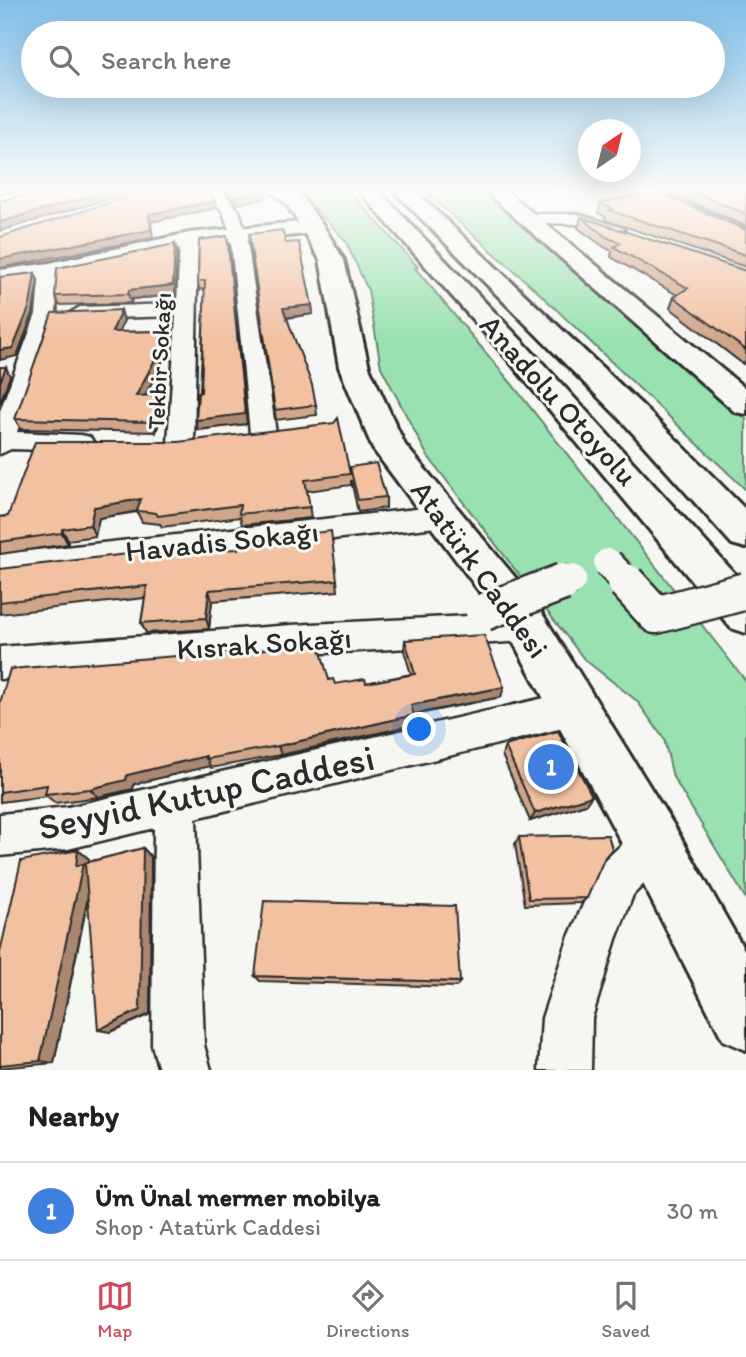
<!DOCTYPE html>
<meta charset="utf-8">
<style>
:root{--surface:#fff;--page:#f2f2f2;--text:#202124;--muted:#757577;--line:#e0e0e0;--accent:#d1495b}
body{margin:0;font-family:Itim,sans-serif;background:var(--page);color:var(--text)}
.compass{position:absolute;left:578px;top:119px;width:63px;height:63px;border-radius:50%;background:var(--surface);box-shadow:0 7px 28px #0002;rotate:35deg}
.you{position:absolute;left:420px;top:730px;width:24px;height:24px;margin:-18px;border:5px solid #fff;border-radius:50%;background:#1a73e8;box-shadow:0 0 0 10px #1a73e833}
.badge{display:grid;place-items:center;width:46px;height:46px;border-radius:50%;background:var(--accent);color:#fff;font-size:23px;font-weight:700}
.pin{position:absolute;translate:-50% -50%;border:4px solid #fff;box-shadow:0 2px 7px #0006}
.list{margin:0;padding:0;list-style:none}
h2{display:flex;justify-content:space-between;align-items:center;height:91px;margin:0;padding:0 28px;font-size:30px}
h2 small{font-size:23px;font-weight:400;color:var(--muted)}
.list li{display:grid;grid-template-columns:46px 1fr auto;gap:21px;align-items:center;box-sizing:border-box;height:98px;padding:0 28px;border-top:2px solid var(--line)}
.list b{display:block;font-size:26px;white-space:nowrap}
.list p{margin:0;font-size:23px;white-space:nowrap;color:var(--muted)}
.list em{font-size:23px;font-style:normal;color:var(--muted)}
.icon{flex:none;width:38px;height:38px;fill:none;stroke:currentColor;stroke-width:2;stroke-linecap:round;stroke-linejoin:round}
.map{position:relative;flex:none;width:746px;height:1070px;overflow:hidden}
.search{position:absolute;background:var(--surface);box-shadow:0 7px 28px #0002;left:21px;right:21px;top:21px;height:77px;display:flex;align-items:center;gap:18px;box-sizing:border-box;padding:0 24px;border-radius:38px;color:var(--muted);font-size:26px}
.sheet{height:189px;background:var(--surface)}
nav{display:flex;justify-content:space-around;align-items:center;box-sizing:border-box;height:98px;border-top:2px solid var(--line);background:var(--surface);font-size:19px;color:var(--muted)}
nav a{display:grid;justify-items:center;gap:4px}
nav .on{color:var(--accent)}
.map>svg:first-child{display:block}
.green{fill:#99e1b0;stroke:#62866e;stroke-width:2}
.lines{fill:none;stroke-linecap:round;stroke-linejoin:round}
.street-casing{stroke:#2b2b2b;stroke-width:5}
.secondary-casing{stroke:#2b2b2b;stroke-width:6}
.highway-casing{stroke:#2b2b2b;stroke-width:6}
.street{fill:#f6f6f2;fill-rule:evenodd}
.secondary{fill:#f6f6f2;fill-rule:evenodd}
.highway{fill:#f6f6f2;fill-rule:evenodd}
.street-bridge-far1-casing{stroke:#2b2b2b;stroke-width:33;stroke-linecap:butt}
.street-bridge-casing{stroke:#2b2b2b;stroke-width:41;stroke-linecap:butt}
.street-bridge-far1{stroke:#f6f6f2;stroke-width:28}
.street-bridge{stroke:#f6f6f2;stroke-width:36}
.wall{fill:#d0a68b;stroke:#2b2b2b;stroke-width:2}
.shaded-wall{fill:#a98771;stroke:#2b2b2b;stroke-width:2}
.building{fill:#f2c1a2;stroke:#2b2b2b;stroke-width:2}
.labels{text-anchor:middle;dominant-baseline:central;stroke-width:6;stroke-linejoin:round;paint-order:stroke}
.far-street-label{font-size:24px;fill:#2b2b2b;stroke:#f6f6f2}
.street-label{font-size:30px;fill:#2b2b2b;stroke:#f6f6f2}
.near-street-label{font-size:37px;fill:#2b2b2b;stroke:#f6f6f2}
</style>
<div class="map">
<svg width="746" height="1070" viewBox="0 0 746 1070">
<rect width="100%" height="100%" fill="#f6f6f2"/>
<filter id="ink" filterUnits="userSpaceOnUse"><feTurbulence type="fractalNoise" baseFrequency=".0143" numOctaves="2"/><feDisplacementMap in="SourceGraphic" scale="14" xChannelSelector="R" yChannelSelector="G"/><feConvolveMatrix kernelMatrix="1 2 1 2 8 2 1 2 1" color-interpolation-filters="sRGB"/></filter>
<g filter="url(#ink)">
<!-- green -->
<path class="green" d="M298 190H348L418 267 415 268 511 383 746 681V899L673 777 664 739 637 701 584 659 427 455 381 367 368 290 345 240Z
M423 190H485L668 347 746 419V490L538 292Z"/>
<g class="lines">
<!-- street casing -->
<g class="street-casing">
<path id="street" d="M205 190H221L239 211 246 233 276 433 272 439H254L250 433 230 233 223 212Z
M634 190H655L746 229V240Z
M525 214H578L623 228 625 232 617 237 576 224 519 222V216Z
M189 235 198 240 194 443 190 449H172L168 443 176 316 80 319 70 313 80 307 177 304 180 240Z
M49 265 58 270 56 314 17 432 81 435 90 437 94 443 90 449 81 451 11 449 0 454V411L36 314 40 270Z
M444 506 454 509 458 516 454 523 444 526 0 578V554Z
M527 613 539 617 544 627 539 637 527 641 291 655 0 679V647L291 625Z
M575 691 588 696 594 708 588 720 575 725 196 818 204 1045 211 1070H159L152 1045 154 828 68 849 0 856V814L68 807Z
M653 822 668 829 675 844 668 859 633 895 616 939 592 1018 591 1070H539L542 1018 568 939 601 864 638 829Z"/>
</g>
<!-- secondary casing -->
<g class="secondary-casing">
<path id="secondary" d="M270 190H293L302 197 324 227 344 260 369 367 405 445 533 599 673 824 746 953V1050L723 1040 633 864 503 623 373 449 339 367 320 260 305 234 189 247 49 277 0 284V270L49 263 189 233 298 222 287 205Z
M484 190H505L746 389V414L735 412Z"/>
</g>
<!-- highway casing -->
<g class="highway-casing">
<path id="highway" d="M358 190H378L525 344 746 586V633L731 628 505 356Z
M393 190H414L644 407 746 510V548L732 544 622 421Z"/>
</g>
<!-- street -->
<use href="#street" class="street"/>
<!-- secondary -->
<use href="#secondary" class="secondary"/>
<!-- highway -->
<use href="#highway" class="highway"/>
<!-- street-bridge-far1 casing -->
<g class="street-bridge-far1-casing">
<path id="street-bridge-far1" d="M608 563 628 584
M558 584 572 579"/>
</g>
<!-- street-bridge casing -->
<g class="street-bridge-casing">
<path id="street-bridge" d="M626 582 656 615 746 591
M484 612 563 582"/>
</g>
<!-- street-bridge-far1 -->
<use href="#street-bridge-far1" class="street-bridge-far1"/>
<!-- street-bridge -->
<use href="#street-bridge" class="street-bridge"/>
</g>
<!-- wall -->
<path class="wall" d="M225 190 265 191 266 198 237 204Z
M673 190H746V226L672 194Z
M601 203 746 230V267L605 220 606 217 598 213Z
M581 217 746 271V360L743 364 670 308 674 297 677 295 611 257 612 251 604 247 578 228Z
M249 234 286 243 312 305 313 314 287 318 316 405 317 415 276 420Z
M227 236 247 424 198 430 205 290 200 289V292L198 283 199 240Z
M175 244 177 252 175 295 132 299 131 303 59 305 55 296Z
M124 320 119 332 167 331 169 341 163 360 145 396 161 395 164 406 156 432 21 429 15 419Z
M350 471 386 497V508L358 512 351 480V485L307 491 311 518 242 525 240 517 162 527 160 524 142 522 137 512 99 518 95 536 68 540V544L0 554V517Z
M0 569 337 580 338 591 212 601 209 629 146 633 141 623 145 598 0 614Z
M405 640 501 697 414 715 413 725 281 755 211 768 210 766 134 784 133 789 98 797 55 803 47 796 0 802V703L329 680 335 684 366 683 411 674 404 651Z
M505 746 586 804 530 821 502 755Z
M519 837 604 857 587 898 581 903 525 905 515 844Z
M143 848 151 857 150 1014 110 1032 88 899 54 1063 0 1068V952L78 850 89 859 88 862Z
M255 976 460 982 456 987 260 981Z"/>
<!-- shaded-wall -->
<path class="shaded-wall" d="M0 190H22L0 195Z
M112 190H139L0 231V222Z
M265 191 266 198 237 204 235 197Z
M215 201 217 208 151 222 153 238 0 268V259L149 214Z
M227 236 247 424 198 430 196 420Z
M175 244 177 252 175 295 132 299 131 303 128 294 129 290Z
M35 273 38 281 33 313 17 356 0 360V350Z
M312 305 313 314 284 318 283 308Z
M121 310 124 320 115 342 112 332Z
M167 331 169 341 163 360 140 406 136 396Z
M6 367 10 376 0 403V382Z
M161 395 164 406 156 432 153 422Z
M141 499 145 510 99 518 95 536 90 525 94 507Z
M62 529 68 540V544L62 533Z
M209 590 212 601 209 629 206 618Z
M504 687 501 697 410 715 411 705Z
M414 715 413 725 281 755 278 746Z
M206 756 210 766 134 784 133 789 98 797 90 789 127 775Z
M592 796 586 804 530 821 535 813Z
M143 848 151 857 150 1014 110 1032 98 1030Z
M78 850 89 859 88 868 93 872 54 1063 40 1061Z"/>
<!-- building -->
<path class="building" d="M41 190H112L0 222V201Z
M150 190H207L215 201 149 214 151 230 0 259V237Z
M230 190H264L265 191 235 197Z
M653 190 746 230V255L608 210H614L601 203Z
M689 190H746V214Z
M581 217 746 271V350L674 297 688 288 614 247 621 243 606 237Z
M282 230 286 243 299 242 312 305 283 308 312 385 316 405 275 410 249 234Z
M227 236 245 414 196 420 198 393 201 392 205 281 198 280V283L199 240Z
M175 244 173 285 129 290 128 294 55 296 57 268Z
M35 273 30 305 13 348 0 350V277Z
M121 310 112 332 167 331 160 350 136 396 161 395 153 422 15 419 52 313Z
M0 367H6L0 382Z
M338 418 350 474 305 480 310 507 239 514 240 505 158 516 156 513 137 511 141 499 94 507 90 525 62 529V533L0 542V517L8 516 35 442H178L334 423Z
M376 463 386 497 358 500 350 467Z
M331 531 337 580 209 590 206 618 141 623 147 586 0 602V569L136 553 238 549V541Z
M484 635 504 687 411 705 414 715 278 746 206 759V756L127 775 126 780 90 789 45 794 47 785 0 792V703L10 669 319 645 329 680 333 679 335 684 365 679 366 683 415 674 405 640Z
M558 731 592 796 535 813 505 746Z
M608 835 612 849 605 857 587 898 529 899 519 837Z
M143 848 140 1010 98 1030 85 863Z
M78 850 76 866 83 864 40 1061 0 1065V952L21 861Z
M264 901 455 906 460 982 255 976Z"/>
</g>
<!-- sky -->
<linearGradient id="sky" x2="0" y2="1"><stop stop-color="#81bfe8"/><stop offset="0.56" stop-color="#fbfbf9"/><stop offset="1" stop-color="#fbfbf9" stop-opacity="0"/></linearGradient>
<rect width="746" height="340" fill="url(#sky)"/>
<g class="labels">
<!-- far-street labels -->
<g class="far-street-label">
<text transform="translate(159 361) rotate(-87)">Tekbir Sokağı</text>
</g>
<!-- street labels -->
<g class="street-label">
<text transform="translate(559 400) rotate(48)">Anadolu Otoyolu</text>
<text transform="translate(222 541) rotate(-6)">Havadis Sokağı</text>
<text transform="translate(480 569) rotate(54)">Atatürk Caddesi</text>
<text transform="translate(264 643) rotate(-4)">Kısrak Sokağı</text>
</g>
<!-- near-street labels -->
<g class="near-street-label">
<text transform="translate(206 792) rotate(-12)">Seyyid Kutup Caddesi</text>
</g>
</g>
</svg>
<svg class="compass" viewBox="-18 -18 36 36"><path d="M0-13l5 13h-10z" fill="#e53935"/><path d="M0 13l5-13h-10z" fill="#757577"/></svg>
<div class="you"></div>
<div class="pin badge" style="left:551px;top:767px;background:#3f7fe0">1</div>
<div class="search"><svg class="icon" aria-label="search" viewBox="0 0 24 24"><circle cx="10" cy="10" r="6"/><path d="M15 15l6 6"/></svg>Search here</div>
</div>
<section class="sheet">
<h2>Nearby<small></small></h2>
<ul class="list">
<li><span class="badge" style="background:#3f7fe0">1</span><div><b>Üm Ünal mermer mobilya</b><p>Shop · Atatürk Caddesi</p></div><em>30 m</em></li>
</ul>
</section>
<nav>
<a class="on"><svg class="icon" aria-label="map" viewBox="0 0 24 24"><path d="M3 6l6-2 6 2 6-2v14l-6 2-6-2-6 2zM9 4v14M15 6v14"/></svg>Map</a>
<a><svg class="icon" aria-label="directions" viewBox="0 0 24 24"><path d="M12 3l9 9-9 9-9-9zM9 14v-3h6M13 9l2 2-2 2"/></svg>Directions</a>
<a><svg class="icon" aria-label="saved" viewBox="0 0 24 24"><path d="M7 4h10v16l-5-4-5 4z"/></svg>Saved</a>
</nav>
